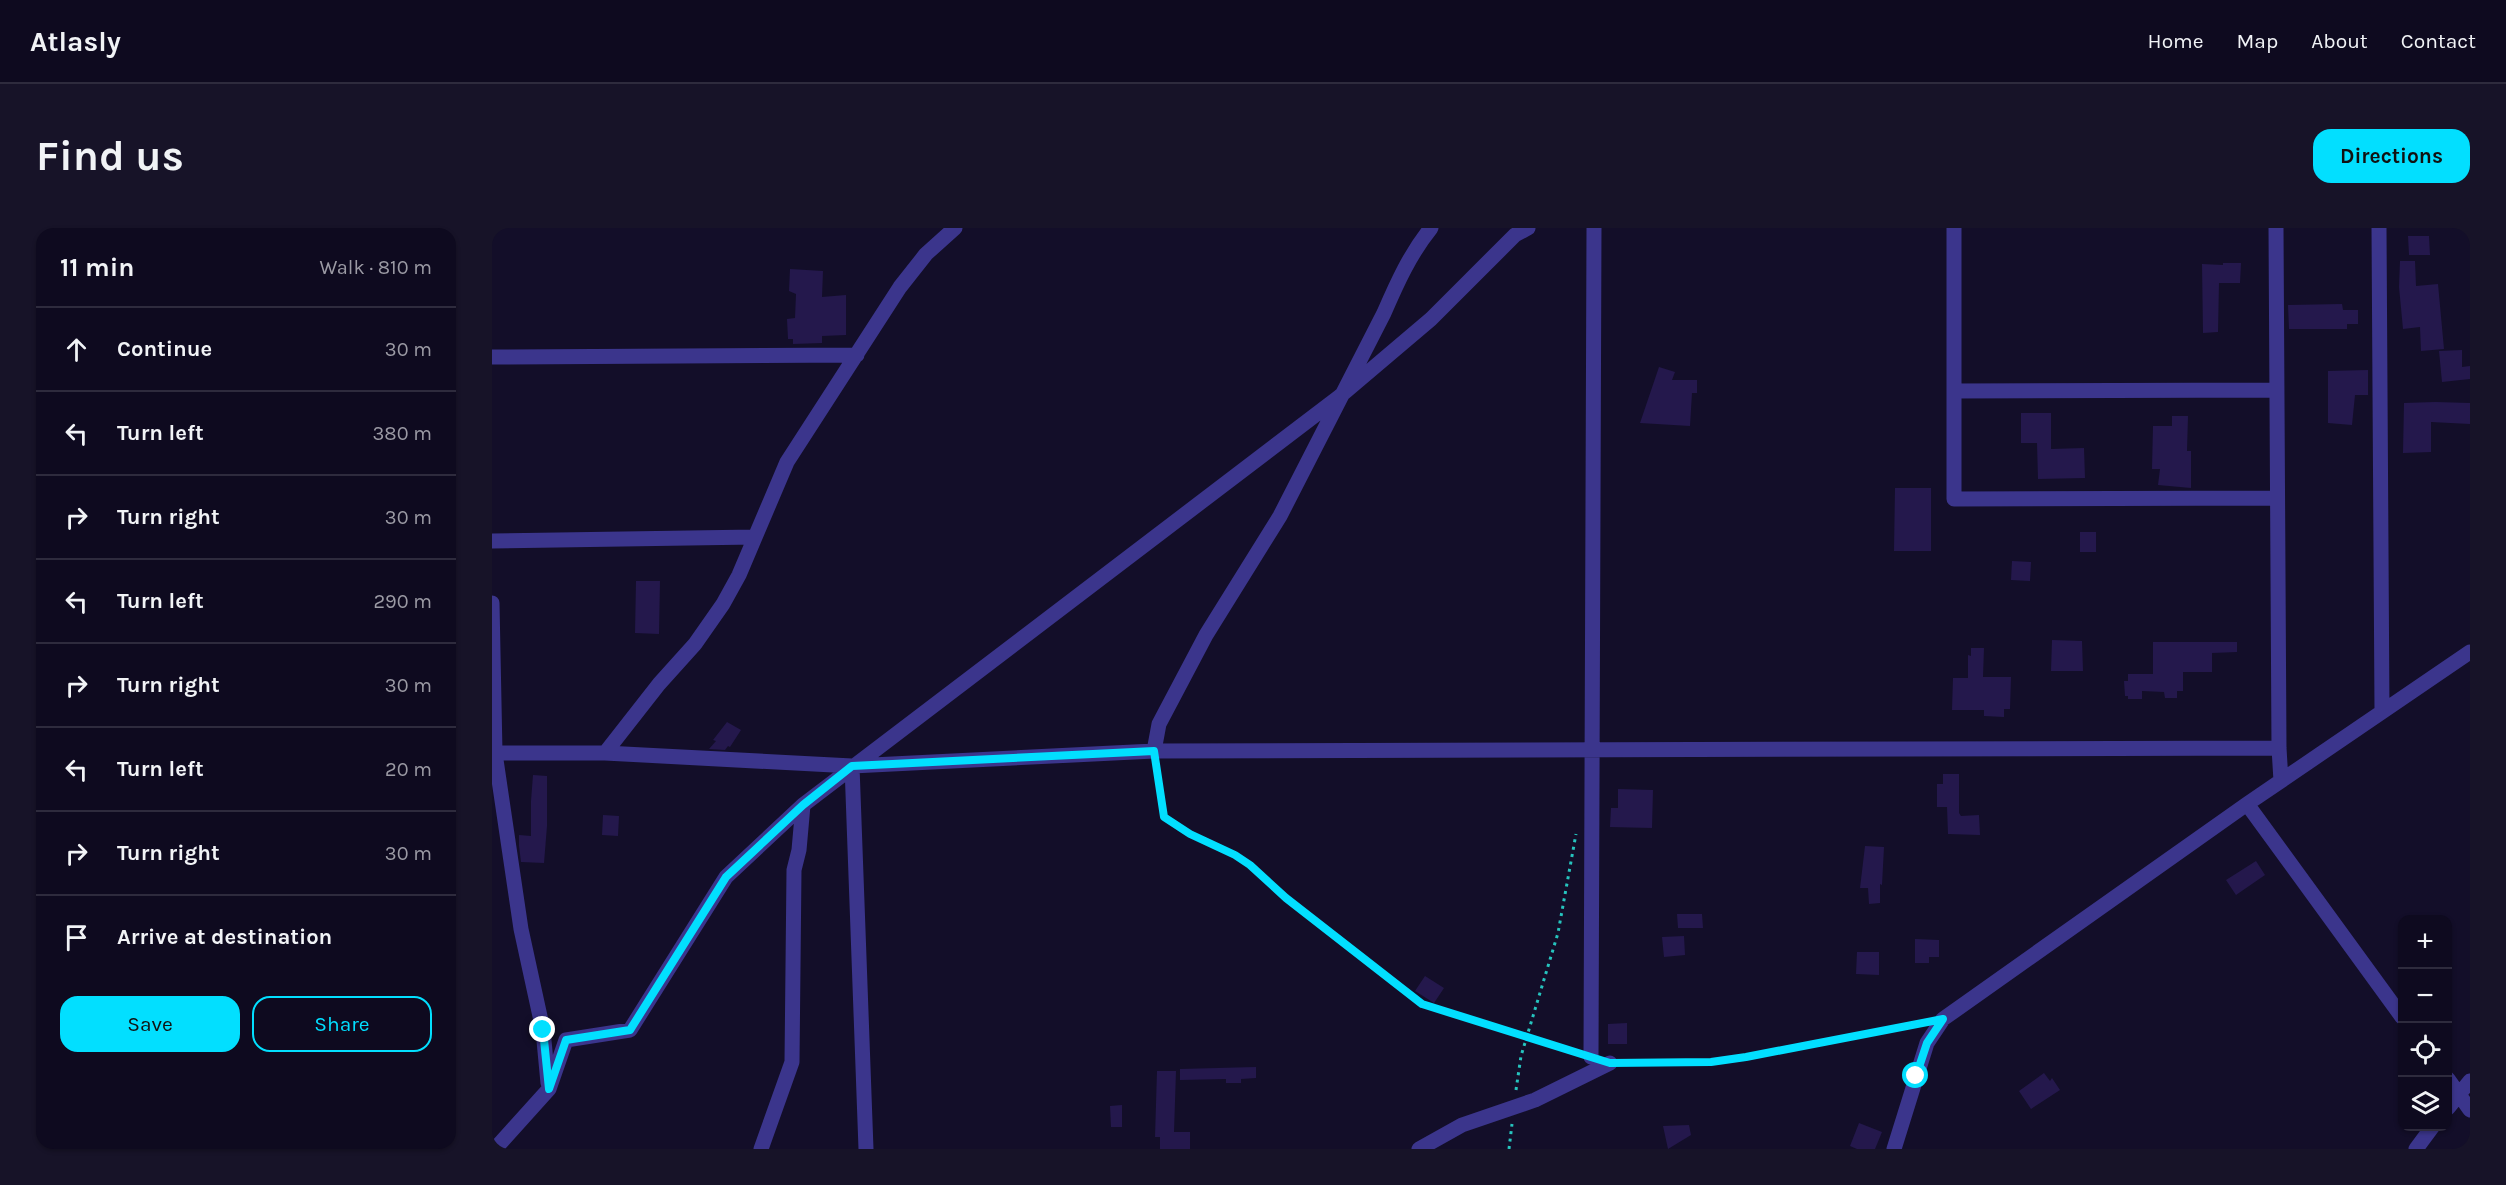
<!DOCTYPE html>
<meta charset="utf-8">
<style>
:root{--surface:#0e0a1f;--page:#171328;--text:#f1f3f6;--muted:#9b9aa4;--line:#2e2b3d;--accent:#02dfff}
body{margin:0;font-family:Karla,sans-serif;background:var(--page);color:var(--text)}
.controls{position:absolute;right:18px;bottom:18px;display:grid;overflow:hidden;border-radius:12px;box-shadow:0 2px 4px #0004}
.controls button{width:54px;height:54px;display:grid;place-items:center;padding:0;border:0;border-bottom:2px solid var(--line);background:var(--surface);color:var(--text);font:30px sans-serif}
.stop{position:absolute;width:18px;height:18px;margin:-14px;border:4px solid #02dfff;border-radius:50%;background:#fff}
.stop.end{background:#02dfff;border-color:#fff;box-shadow:0 2px 6px #0008}
.list{margin:0;padding:0;list-style:none}
h2{display:flex;justify-content:space-between;align-items:center;height:78px;margin:0;padding:0 24px;font-size:26px}
h2 small{font-size:20px;font-weight:400;color:var(--muted)}
.list li{display:grid;grid-template-columns:39px 1fr auto;gap:18px;align-items:center;box-sizing:border-box;height:84px;padding:0 24px;border-top:2px solid var(--line)}
.list b{display:block;font-size:22px;white-space:nowrap}
.list em{font-size:20px;font-style:normal;color:var(--muted)}
.actions{display:flex;gap:12px;padding:18px 24px}
.actions a{flex:1;padding:14px 0;border:2px solid var(--accent);border-radius:18px;text-align:center;font-size:21px;color:var(--accent)}
.actions .main{background:var(--accent);color:#111}
.icon{flex:none;width:33px;height:33px;fill:none;stroke:currentColor;stroke-width:2;stroke-linecap:round;stroke-linejoin:round}
.map{position:relative;flex:none;width:1978px;height:921px;overflow:hidden;border-radius:18px}
header{display:flex;align-items:center;gap:36px;box-sizing:border-box;height:84px;padding:0 30px;background:var(--surface);border-bottom:2px solid var(--line)}
header strong{font-size:28px}
nav{display:flex;gap:33px;margin-inline-start:auto;font-size:21px}
.intro{display:flex;align-items:center;justify-content:space-between;box-sizing:border-box;height:144px;padding:0 36px}
h1{margin:0;font-size:42px}
.button{padding:15px 27px;border-radius:18px;background:var(--accent);color:#111;font-size:21px;font-weight:700}
main{display:flex;gap:36px;padding:0 36px}
aside{flex:1;background:var(--surface);border-radius:18px;box-shadow:0 2px 4px #0004}
.map>svg:first-child{display:block}
.building{fill:#24184c}
.lines{fill:none;stroke-linecap:round;stroke-linejoin:round}
.path{stroke:#26c4be;stroke-width:3;stroke-dasharray:3 4.5;stroke-linecap:butt}
.minor{stroke:#3b358c;stroke-width:15}
.route{stroke:#02dfff;stroke-width:8}
</style>
<header>
<strong>Atlasly</strong>
<nav><a>Home</a><a>Map</a><a>About</a><a>Contact</a></nav>
</header>
<div class="intro"><h1>Find us</h1><a class="button">Directions</a></div>
<main>
<aside>
<h2>11 min<small>Walk · 810 m</small></h2>
<ul class="list">
<li><svg class="icon" aria-label="ahead" viewBox="0 0 24 24"><path d="M12 20V5M6 11l6-6 6 6"/></svg><div><b>Continue</b></div><em>30 m</em></li>
<li><svg class="icon" aria-label="left" viewBox="0 0 24 24"><path d="M17 20v-9H6M10 6l-5 5 5 5"/></svg><div><b>Turn left</b></div><em>380 m</em></li>
<li><svg class="icon" aria-label="right" viewBox="0 0 24 24"><path d="M7 20v-9h11M14 6l5 5-5 5"/></svg><div><b>Turn right</b></div><em>30 m</em></li>
<li><svg class="icon" aria-label="left" viewBox="0 0 24 24"><path d="M17 20v-9H6M10 6l-5 5 5 5"/></svg><div><b>Turn left</b></div><em>290 m</em></li>
<li><svg class="icon" aria-label="right" viewBox="0 0 24 24"><path d="M7 20v-9h11M14 6l5 5-5 5"/></svg><div><b>Turn right</b></div><em>30 m</em></li>
<li><svg class="icon" aria-label="left" viewBox="0 0 24 24"><path d="M17 20v-9H6M10 6l-5 5 5 5"/></svg><div><b>Turn left</b></div><em>20 m</em></li>
<li><svg class="icon" aria-label="right" viewBox="0 0 24 24"><path d="M7 20v-9h11M14 6l5 5-5 5"/></svg><div><b>Turn right</b></div><em>30 m</em></li>
<li><svg class="icon" aria-label="arrive" viewBox="0 0 24 24"><path d="M6 21V4h12l-3 4 3 4H6"/></svg><div><b>Arrive at destination</b></div></li>
</ul>
<div class="actions"><a class="main">Save</a><a>Share</a></div>
</aside>
<div class="map">
<svg width="1978" height="921" viewBox="0 0 1978 921">
<rect width="100%" height="100%" fill="#130e29"/>
<!-- building -->
<path class="building" d="M1916 8H1937L1938 27H1917Z
M1908 33H1923L1924 58 1946 56 1952 121 1929 123 1928 99 1911 101 1907 59Z
M1731 35H1749L1748 55H1727L1726 104 1711 105 1710 36 1731 37Z
M298 41 331 43 330 69 354 67V107L330 108V115L301 116V111H296L295 91 303 90 304 66 297 63Z
M1850 76 1851 82H1866V96H1855V101H1797L1796 77Z
M1970 122V139L1978 138V151L1950 154 1947 123Z
M1167 139 1183 144 1180 152H1205V165H1200L1198 198 1148 195Z
M1876 142V167H1863L1860 197 1836 195V143Z
M1943 174 1978 175V196L1939 194V224L1911 225 1912 175Z
M1529 185H1559V221L1592 220 1593 250 1546 251 1545 215H1529Z
M1680 188H1696L1695 223H1699V260L1666 257 1668 241H1660L1661 198H1680Z
M1403 260H1439V323H1402Z
M1588 304H1604V324H1588Z
M1520 333 1539 334 1538 353 1519 352Z
M144 353H168L167 406 143 405Z
M1560 412 1590 413 1591 443H1559Z
M1661 414H1745V424L1720 425V444H1691V463H1685V470H1673L1672 464 1650 463V471H1636V468H1633L1632 453H1636V446H1661Z
M1479 420H1492L1491 449H1519L1518 481H1512V489L1492 488V482H1460L1461 450H1476V427L1479 428Z
M235 494 249 502 238 519 236 518 233 522 217 521 224 513 221 512Z
M1451 546H1467V585L1469 588 1487 587 1488 607 1456 606 1455 579H1445V556H1451Z
M41 547 55 548V598L52 635 29 634 27 618V607L39 608V573Z
M1126 561 1161 562 1160 600 1118 599 1119 580H1126Z
M111 587 127 588 126 608 110 607Z
M1373 618 1392 619 1390 657 1388 656V675L1377 676 1376 660H1368Z
M1764 633 1773 647 1744 667 1734 652Z
M1185 686H1210L1211 700H1186Z
M1192 708 1193 727 1172 729 1170 709Z
M1423 711 1447 712V729H1437V735H1423Z
M1365 724H1387V747L1364 746Z
M933 748 952 760 942 775 923 763Z
M1135 795V816H1116V796Z
M764 839V850L749 851V855H734V851L688 852V841Z
M665 843H684L682 904H698V921H668V909H663Z
M1552 845 1558 853 1560 850 1568 862 1539 881 1527 863Z
M630 877V899H619L618 878Z
M1367 895 1390 904 1383 921H1365L1358 918Z
M1197 897 1199 907 1176 921 1171 898Z"/>
<g class="lines">
<!-- path -->
<path class="path" d="M664 537 672 589 698 606 743 627 758 637 794 670 918 769 942 781 1085 825
M1133 836C1234 840 1333 814 1431 795
M1024 862 1029 828 1066 705 1084 606
M1017 921 1020 896"/>
<!-- minor -->
<path class="minor" d="M1462 0V271L1785 270
M1784 0 1787 520 1789 553
M1887 0 1890 484
M0 129 365 127
M1462 163 1785 162
M0 313 263 309
M0 375 3 525 29 701 51 802 56 855
M662 523 667 496 714 407 788 288 892 85C905 55 918 26 939 0
M0 525H113L360 538 662 523 1787 520
M113 525 167 456 203 416 231 376 247 347 295 234 408 59 434 26 463 0
M360 538 374 921
M1755 576 1910 789
M1099 829 1102 0
M1956 851 1978 882
M1956 880 1978 853
M3 921 57 861 74 812 138 802 234 649 311 577 847 169 939 91 1023 7 1036 0
M269 921 300 834 302 642 307 622 311 577
M927 921 970 897 1043 872 1118 835
M1402 921 1435 815 1451 791 1755 576 1978 424
M1924 921 1941 898"/>
</g>
<g class="lines">
<!-- route -->
<path class="route" d="M51 802 57 861 74 812 138 802 234 649 311 577 360 538 662 523 672 589 698 606 743 627 758 637 794 670 930 776 1118 835 1219 834 1254 829 1451 791 1435 815 1424 848"/>
</g>
</svg>
<div class="controls">
<button>+</button>
<button>−</button>
<button><svg class="icon" aria-label="locate" viewBox="0 0 24 24"><circle cx="12" cy="12" r="6"/><path d="M12 2v4M12 18v4M2 12h4M18 12h4"/></svg></button>
<button><svg class="icon" aria-label="layers" viewBox="0 0 24 24"><path d="M12 4l9 5-9 5-9-5zM3 14l9 5 9-5"/></svg></button>
</div>
<div class="stop" style="left:1424px;top:848px"></div>
<div class="stop end" style="left:51px;top:802px"></div>
</div>
</main>
